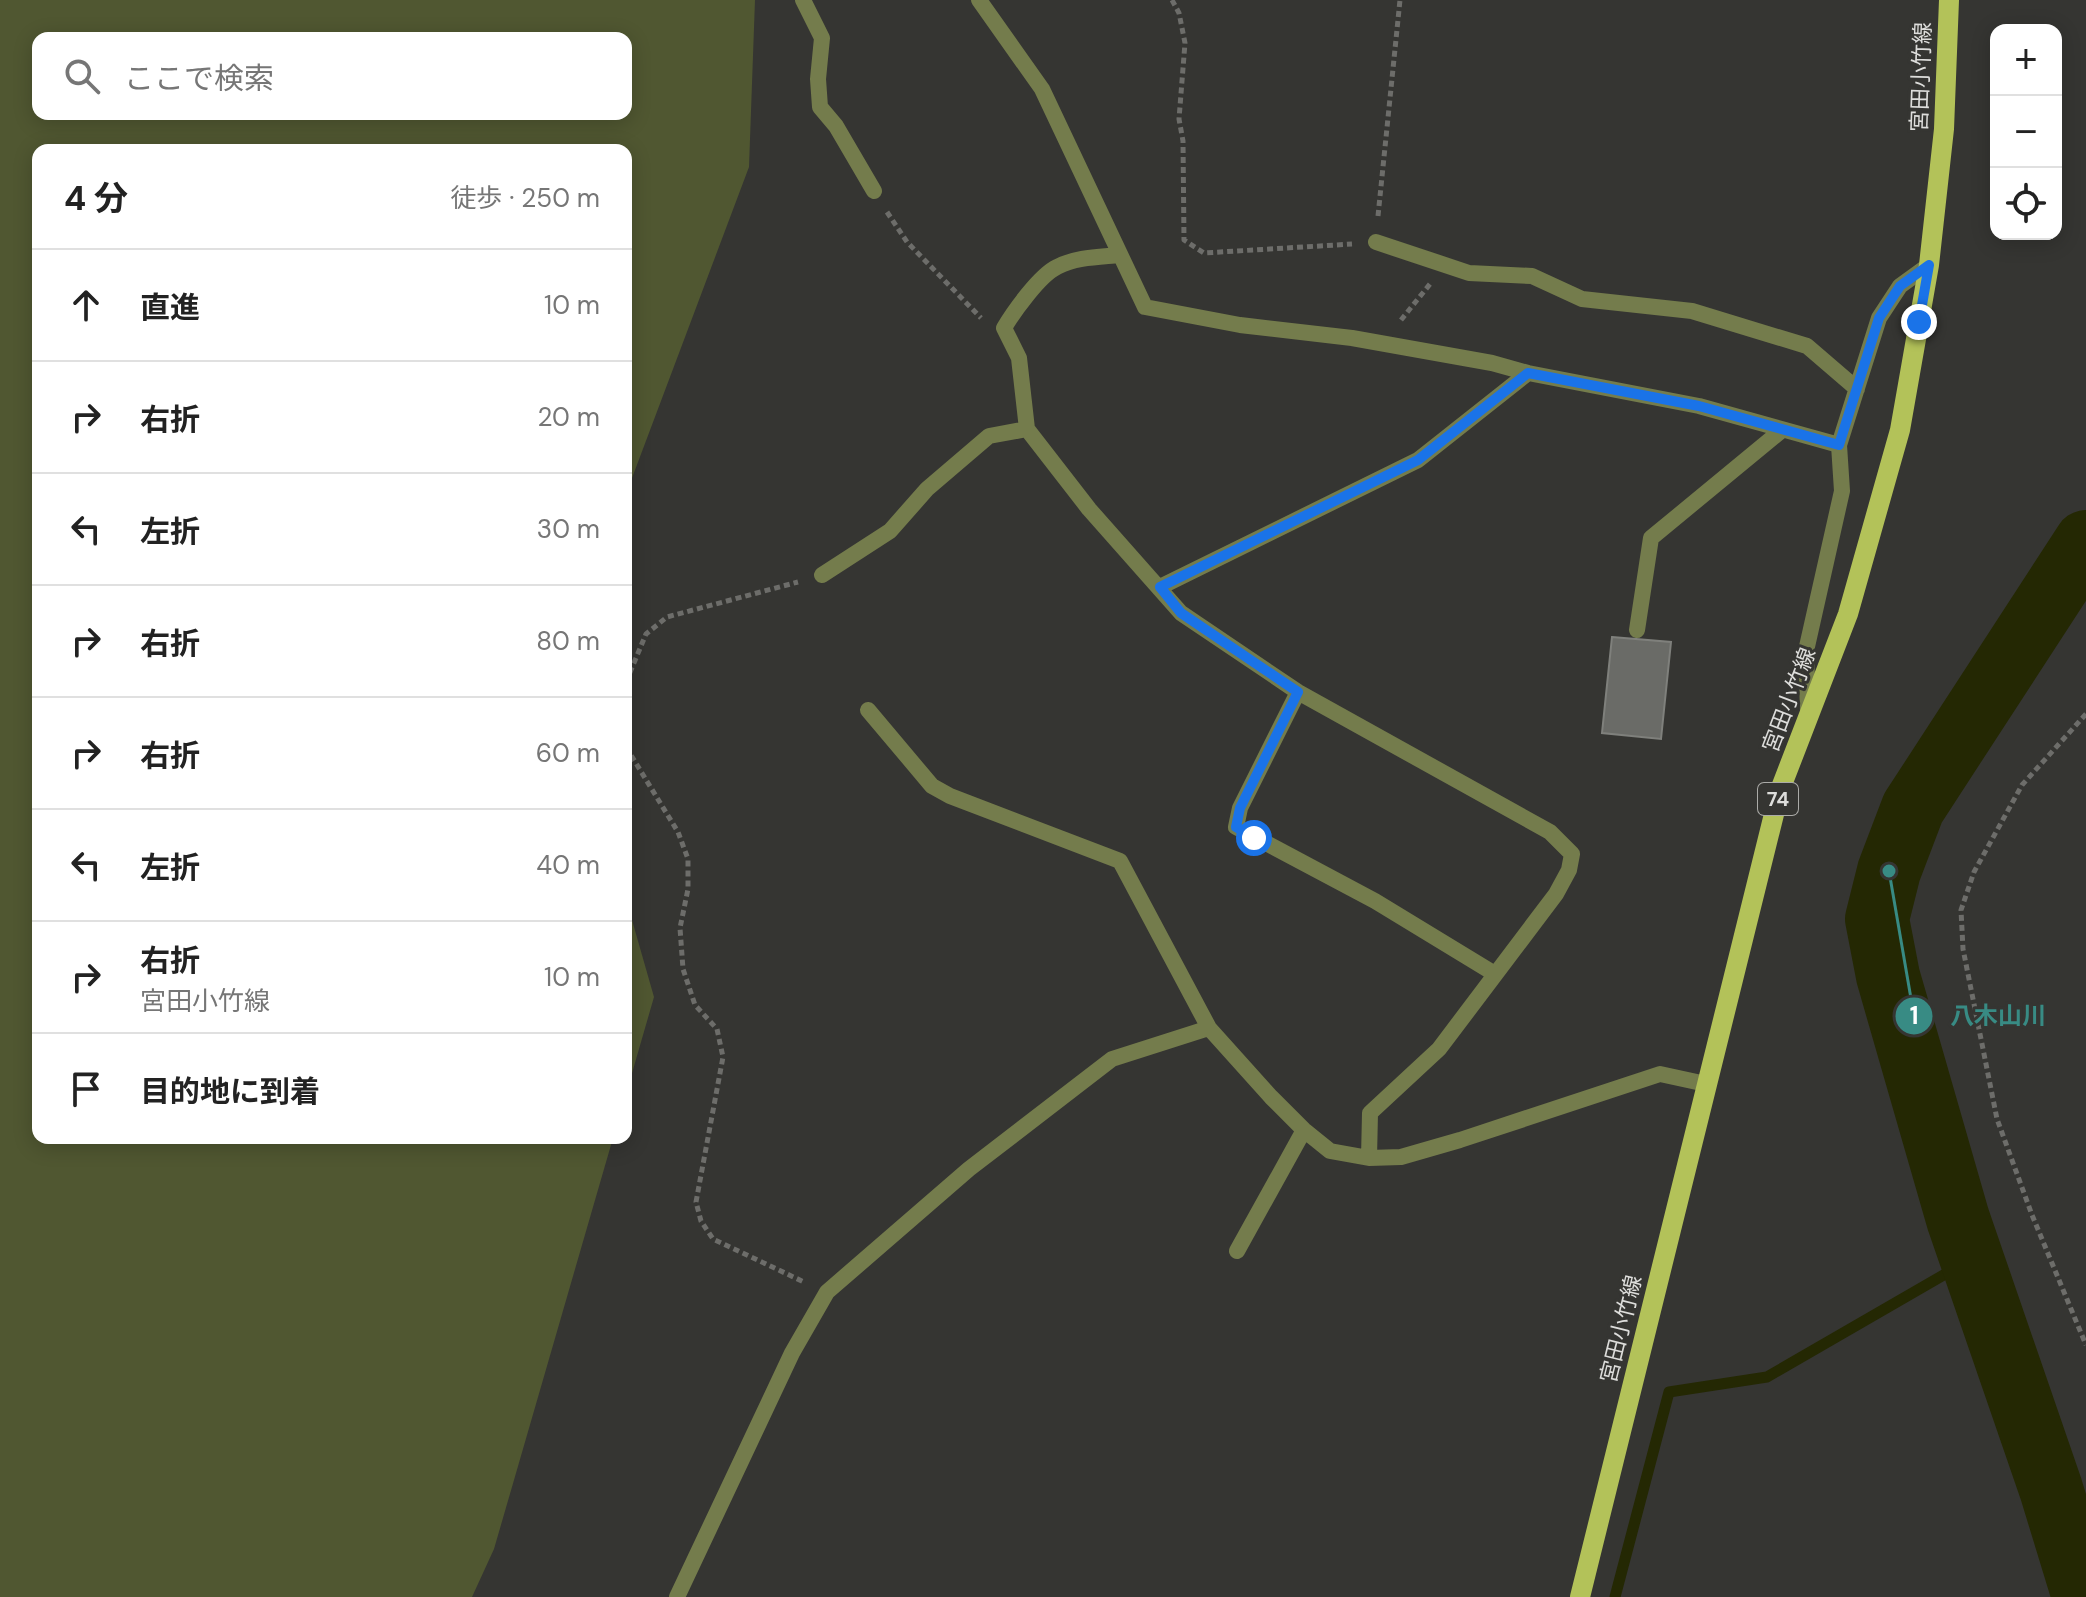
<!DOCTYPE html>
<html lang="ja">
<meta charset="utf-8">
<style>
:root{--surface:#fff;--page:#f2f2f2;--text:#222;--muted:#767676;--line:#e0e0e0}
body{margin:0;font-family:"DM Sans","Noto Sans JP",sans-serif;background:var(--page);color:var(--text)}
.controls{position:absolute;right:24px;top:24px;display:grid;overflow:hidden;border-radius:16px;box-shadow:0 4px 20px #0003}
.controls button{width:72px;height:72px;display:grid;place-items:center;padding:0;border:0;border-bottom:2px solid var(--line);background:var(--surface);color:var(--text);font:40px sans-serif}
.stop{position:absolute;width:24px;height:24px;margin:-18px;border:6px solid #1a73e8;border-radius:50%;background:#fff}
.stop.end{background:#1a73e8;border-color:#fff;box-shadow:0 2px 8px #0008}
.list{margin:0;padding:0;list-style:none}
h2{display:flex;justify-content:space-between;align-items:center;height:104px;margin:0;padding:0 32px;font-size:34px}
h2 small{font-size:26px;font-weight:400;color:var(--muted)}
.list li{display:grid;grid-template-columns:52px 1fr auto;gap:24px;align-items:center;box-sizing:border-box;height:112px;padding:0 32px;border-top:2px solid var(--line)}
.list b{display:block;font-size:30px;white-space:nowrap}
.list p{margin:0;font-size:26px;white-space:nowrap;color:var(--muted)}
.list em{font-size:26px;font-style:normal;color:var(--muted)}
.icon{flex:none;width:44px;height:44px;fill:none;stroke:currentColor;stroke-width:2;stroke-linecap:round;stroke-linejoin:round}
.map{position:relative;flex:none;width:2086px;height:1597px;overflow:hidden}
.search{position:absolute;background:var(--surface);box-shadow:0 4px 20px #0003;left:32px;top:32px;width:600px;height:88px;display:flex;align-items:center;gap:20px;box-sizing:border-box;padding:0 28px;border-radius:16px;color:var(--muted);font-size:30px}
.panel{position:absolute;background:var(--surface);box-shadow:0 4px 20px #0003;left:32px;top:144px;width:600px;height:1000px;border-radius:16px}
.map>svg:first-child{display:block}
.green{fill:#505731;fill-rule:evenodd}
.lines{fill:none;stroke-linecap:round;stroke-linejoin:round}
.stream{stroke:#242803;stroke-width:11}
.river{stroke:#242803;stroke-width:64}
.building{fill:#6a6b67;stroke:#7f807c;stroke-width:2}
.path{stroke:#6d6d6a;stroke-width:5;stroke-dasharray:6 4;stroke-linecap:butt}
.minor{stroke:#747c4c;stroke-width:16}
.primary{stroke:#b3c259;stroke-width:20}
.route{stroke:#1a73e8;stroke-width:10}
.labels{text-anchor:middle;dominant-baseline:central;stroke-width:6;stroke-linejoin:round;paint-order:stroke}
.shield{fill:#353532;stroke:#ababa8;stroke-width:2}
.shield-label{font-size:20px;font-weight:bold;fill:#dddddb}
.street-label{font-size:22px;fill:#dddddb;stroke:#353532}
.leader{fill:none;stroke:#388b84;stroke-width:3}
.callout-dot{fill:#388b84;stroke:#353532;stroke-width:3}
.mark-label{font-size:24px;text-anchor:middle;font-weight:bold;fill:#fff}
.callout-label{font-size:24px;text-anchor:middle;font-weight:bold;fill:#388b84;stroke:#353532;stroke-width:6;stroke-linejoin:round;paint-order:stroke}
</style>
<div class="map">
<svg width="2086" height="1597" viewBox="0 0 2086 1597">
<rect width="100%" height="100%" fill="#353532"/>
<!-- green -->
<path class="green" d="M0 0H755L749 167 626 494V150H38V1138H613L494 1549 472 1597H0ZM38 38H626V114H38Z
M626 899 654 997 626 1094Z"/>
<g class="lines">
<!-- stream -->
<path class="stream" d="M1615 1597 1669 1392 1767 1377 1973 1258"/>
<!-- river -->
<path class="river" d="M2084 1597 2051 1489 1958 1219 1888 976 1877 919 1889 871 1913 808 2086 542"/>
</g>
<!-- building -->
<path class="building" d="M1612 637 1671 642 1661 739 1602 733Z"/>
<g class="lines">
<!-- path -->
<path class="path" d="M1172 0 1179 13 1185 43 1179 119 1183 141 1184 240 1204 253 1352 244
M887 212 907 242 981 318
M1378 216 1400 0
M1401 320 1430 284
M626 682 646 634 667 617 798 582
M2086 714 2022 785 1974 872 1961 910 1963 949 1997 1119 2032 1215 2086 1345
M626 747 678 832 688 859V889L680 928 683 969 695 1005 717 1029 723 1057 696 1202 701 1221 713 1239 804 1282"/>
<!-- minor -->
<path class="minor" d="M803 0 822 38 818 79 820 107 836 126 874 191
M979 0 1042 89 1145 307 1240 325 1352 338 1492 363 1528 373 1699 406 1839 445 1879 318 1900 286 1929 265
M1376 242 1469 273 1532 276 1582 299 1692 311 1807 346 1857 389
M1119 255C1099 257 1076 257 1057 267 1040 275 1014 311 1004 328L1019 358 1027 429 1089 509 1181 613 1298 692 1550 832 1572 854 1569 870 1556 894 1439 1049 1370 1113 1369 1158
M822 575 890 531 927 489 989 436 1027 429
M1160 587 1418 460 1528 373
M1637 630 1651 538 1782 430
M1298 692 1240 808 1236 827 1375 901 1495 974
M868 710 932 786 950 796 1120 861 1209 1028
M1808 711 1806 651 1842 491 1839 445
M1237 1251 1304 1130
M677 1597 792 1353 827 1292 969 1169 1112 1059 1209 1028 1271 1097 1304 1130 1330 1151 1369 1158 1401 1157 1460 1140 1660 1074 1706 1084"/>
<!-- primary -->
<path class="primary" d="M1580 1597 1780 790 1848 614 1900 430 1929 265 1944 129 1949 0"/>
</g>
<g class="lines">
<!-- route -->
<path class="route" d="M1254 838 1236 827 1240 808 1298 692 1181 613 1160 587 1418 460 1528 373 1699 406 1839 445 1879 318 1900 286 1929 265 1919 322"/>
</g>
<g class="labels">
<!-- shield labels -->
<rect class="shield" x="1758" y="783" width="40" height="32" rx="6"/>
<g class="shield-label">
<text x="1778" y="799">74</text>
</g>
<!-- street labels -->
<g class="street-label">
<text transform="translate(1921 77) rotate(-88)">宮田小竹線</text>
<text transform="translate(1789 700) rotate(-69)">宮田小竹線</text>
<text transform="translate(1621 1329) rotate(-76)">宮田小竹線</text>
</g>
</g>
<!-- callouts -->
<path class="leader" d="M1889 871L1914 1016"/>
<g class="callout-dot">
<circle cx="1889" cy="871" r="8"/>
<circle cx="1914" cy="1016" r="20"/>
</g>
<g class="mark-label">
<text x="1914" y="1024">1</text>
</g>
<g class="callout-label">
<text x="1998" y="1024">八木山川</text>
</g>
</svg>
<div class="controls">
<button>+</button>
<button>−</button>
<button><svg class="icon" aria-label="locate" viewBox="0 0 24 24"><circle cx="12" cy="12" r="6"/><path d="M12 2v4M12 18v4M2 12h4M18 12h4"/></svg></button>
</div>
<div class="stop" style="left:1254px;top:838px"></div>
<div class="stop end" style="left:1919px;top:322px"></div>
<div class="search"><svg class="icon" aria-label="search" viewBox="0 0 24 24"><circle cx="10" cy="10" r="6"/><path d="M15 15l6 6"/></svg>ここで検索</div>
<section class="panel">
<h2>4 分<small>徒歩 · 250 m</small></h2>
<ul class="list">
<li><svg class="icon" aria-label="ahead" viewBox="0 0 24 24"><path d="M12 20V5M6 11l6-6 6 6"/></svg><div><b>直進</b></div><em>10 m</em></li>
<li><svg class="icon" aria-label="right" viewBox="0 0 24 24"><path d="M7 20v-9h11M14 6l5 5-5 5"/></svg><div><b>右折</b></div><em>20 m</em></li>
<li><svg class="icon" aria-label="left" viewBox="0 0 24 24"><path d="M17 20v-9H6M10 6l-5 5 5 5"/></svg><div><b>左折</b></div><em>30 m</em></li>
<li><svg class="icon" aria-label="right" viewBox="0 0 24 24"><path d="M7 20v-9h11M14 6l5 5-5 5"/></svg><div><b>右折</b></div><em>80 m</em></li>
<li><svg class="icon" aria-label="right" viewBox="0 0 24 24"><path d="M7 20v-9h11M14 6l5 5-5 5"/></svg><div><b>右折</b></div><em>60 m</em></li>
<li><svg class="icon" aria-label="left" viewBox="0 0 24 24"><path d="M17 20v-9H6M10 6l-5 5 5 5"/></svg><div><b>左折</b></div><em>40 m</em></li>
<li><svg class="icon" aria-label="right" viewBox="0 0 24 24"><path d="M7 20v-9h11M14 6l5 5-5 5"/></svg><div><b>右折</b><p>宮田小竹線</p></div><em>10 m</em></li>
<li><svg class="icon" aria-label="arrive" viewBox="0 0 24 24"><path d="M6 21V4h12l-3 4 3 4H6"/></svg><div><b>目的地に到着</b></div></li>
</ul>
</section>
</div>
